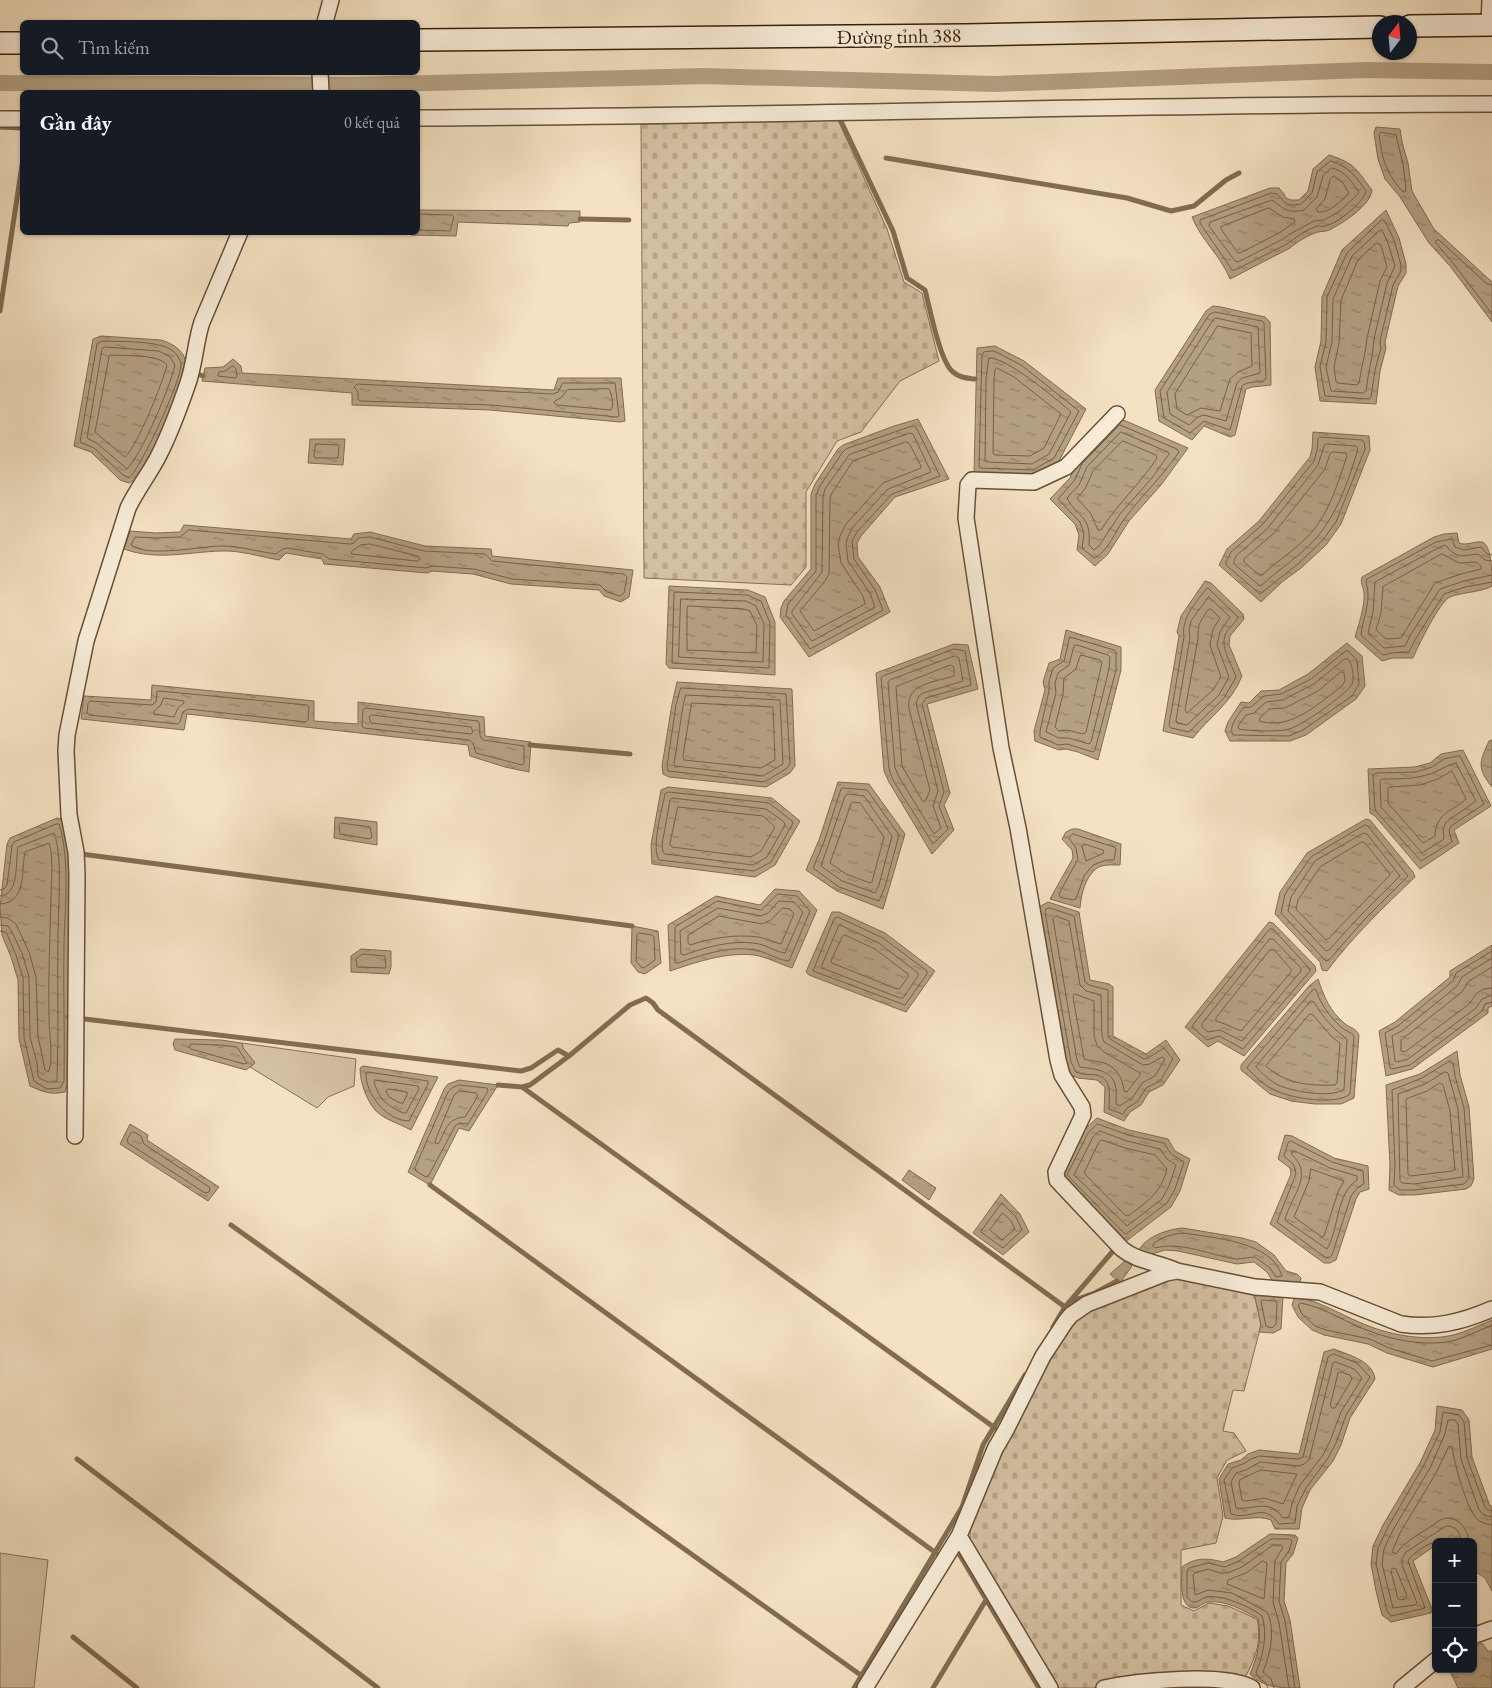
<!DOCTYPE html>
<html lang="vi">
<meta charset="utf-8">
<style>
:root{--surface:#171b24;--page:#242831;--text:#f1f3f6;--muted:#9ea1a6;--line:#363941}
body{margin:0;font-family:"EB Garamond",serif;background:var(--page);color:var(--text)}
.controls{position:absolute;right:15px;bottom:15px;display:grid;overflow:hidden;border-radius:8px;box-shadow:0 1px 4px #0004}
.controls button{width:45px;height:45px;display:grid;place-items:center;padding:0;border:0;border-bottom:1px solid var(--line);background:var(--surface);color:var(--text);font:25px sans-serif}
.compass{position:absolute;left:1372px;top:15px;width:45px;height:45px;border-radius:50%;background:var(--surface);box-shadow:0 1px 4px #0004;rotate:16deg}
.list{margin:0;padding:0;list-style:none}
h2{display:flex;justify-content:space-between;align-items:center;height:65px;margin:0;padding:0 20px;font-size:21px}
h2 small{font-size:16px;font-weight:400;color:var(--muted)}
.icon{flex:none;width:28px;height:28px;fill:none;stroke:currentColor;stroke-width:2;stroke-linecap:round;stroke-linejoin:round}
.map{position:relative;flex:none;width:1492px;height:1688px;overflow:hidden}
.search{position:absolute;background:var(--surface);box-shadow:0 1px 4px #0004;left:20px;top:20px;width:400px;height:55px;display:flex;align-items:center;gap:12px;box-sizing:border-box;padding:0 18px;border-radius:8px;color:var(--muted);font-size:19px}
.panel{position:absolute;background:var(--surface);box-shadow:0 1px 4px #0004;left:20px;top:90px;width:400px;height:145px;border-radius:8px}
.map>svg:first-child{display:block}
.green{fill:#d4c1a3;stroke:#867056}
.cemetery{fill:url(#cemetery-stones);stroke:#867056}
.water{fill:url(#water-ripples);stroke:#826c52}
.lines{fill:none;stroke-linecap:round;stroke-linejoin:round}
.shore{stroke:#766046;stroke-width:1}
.stream{stroke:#826c52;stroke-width:5}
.canal{stroke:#b4a083;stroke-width:16}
.street-casing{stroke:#665037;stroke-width:18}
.secondary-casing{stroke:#371f08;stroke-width:24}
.street{stroke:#f8ecd8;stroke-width:15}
.secondary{stroke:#f8ecd8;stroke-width:21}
.labels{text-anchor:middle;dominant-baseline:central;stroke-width:5;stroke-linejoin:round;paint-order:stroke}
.street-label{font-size:20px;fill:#371f08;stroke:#f8ecd8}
</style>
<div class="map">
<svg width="1492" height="1688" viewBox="0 0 1492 1688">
<defs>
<pattern id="cemetery-stones" width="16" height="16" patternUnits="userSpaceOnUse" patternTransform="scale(1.25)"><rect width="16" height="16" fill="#d4c1a3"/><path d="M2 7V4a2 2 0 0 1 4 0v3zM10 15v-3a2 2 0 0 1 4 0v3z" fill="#b7a58b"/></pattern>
<pattern id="water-ripples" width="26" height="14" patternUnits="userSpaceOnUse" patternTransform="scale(1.25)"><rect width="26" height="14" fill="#b4a083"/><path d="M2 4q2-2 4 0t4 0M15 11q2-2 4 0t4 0" fill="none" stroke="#938269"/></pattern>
</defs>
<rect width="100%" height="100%" fill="#f4e2c3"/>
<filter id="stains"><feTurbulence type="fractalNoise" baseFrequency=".004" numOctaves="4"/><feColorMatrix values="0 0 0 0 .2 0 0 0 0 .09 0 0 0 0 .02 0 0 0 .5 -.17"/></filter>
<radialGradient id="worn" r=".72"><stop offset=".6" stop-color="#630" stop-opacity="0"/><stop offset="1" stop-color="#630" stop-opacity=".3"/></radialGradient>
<!-- green -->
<path class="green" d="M242 1043 356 1059 354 1086 328 1097 317 1108 250 1067 255 1063 243 1048Z
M0 1553 48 1560 34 1688H0Z"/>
<!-- cemetery -->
<path class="cemetery" d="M838 120 887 229 904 282 922 293 939 361 900 381 861 432 837 441 806 492V567L791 585 644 578 641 124Z
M1167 1276 1254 1293 1261 1325 1244 1391 1233 1390 1223 1431 1234 1433 1246 1451 1227 1460 1217 1478 1223 1516 1216 1543 1181 1550V1605L1194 1611 1209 1603 1228 1606 1257 1619C1262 1644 1255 1659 1243 1681L1156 1677 1093 1688H1054L973 1552 970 1537 971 1517 1046 1357 1084 1310Z"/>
<!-- water -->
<path class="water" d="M1376 127 1400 129 1402 142 1408 163 1412 191 1434 229 1492 282V322L1450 266 1429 243 1400 197 1385 179 1378 159 1374 133Z
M1329 155C1355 163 1356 169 1372 190 1371 205 1342 224 1329 230 1325 232 1322 231 1318 232 1308 235 1297 242 1290 248L1230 279C1221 256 1201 240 1192 217L1270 188H1279L1284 194 1286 198 1291 200H1299L1308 191 1313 169Z
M418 210 580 211V222L569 223 568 226 458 222 456 236 411 235V233L418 232Z
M1386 210 1399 238 1406 264V273L1398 286 1385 342 1386 348 1380 371 1376 404 1320 401 1315 367 1321 341 1322 297 1342 250Z
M1213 306 1221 307 1265 317 1270 322 1271 385 1252 387 1246 389 1235 435 1230 437 1204 426 1192 440 1159 421 1155 390 1206 311Z
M101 336 161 340C172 343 187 352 186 366 186 383 147 466 135 479 133 481 131 482 129 483L120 480 91 452 74 446 93 339Z
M995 346 1024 361 1086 409 1059 461 1035 475 974 473 977 348Z
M233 359 241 366 242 373 554 390 558 378H621L625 421 620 422 490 410 352 405V393L202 381 205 368 223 367Z
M1119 418 1188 448 1161 485 1129 521 1108 554 1095 566 1077 550 1079 535 1075 524 1050 499 1070 478 1077 461Z
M918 419 949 479 895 497 861 536 857 543 858 557 880 587 890 612 809 657 780 617 781 608 784 601 811 569V494L815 484 838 449 843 445 894 426Z
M1313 432 1369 436 1370 450 1341 524 1326 545 1301 568 1282 582 1261 602 1219 565 1227 549 1259 521 1310 457 1312 449Z
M310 439H345L343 465 308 463Z
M184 525 351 539 354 534 370 532 425 546 491 549 492 556 633 570 629 597 621 602 604 596 599 590 511 584 473 574 432 571 427 573 324 564 322 559 286 553 279 560C261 557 240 550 221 551 187 552 157 561 124 549L130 531 156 533 180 532Z
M1457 533 1459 543C1467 546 1474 541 1482 542 1492 545 1492 575 1492 586 1483 592 1462 592 1450 597 1440 601 1418 646 1413 658H1392L1382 661 1355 637C1359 623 1365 607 1364 592 1363 586 1360 583 1362 577L1434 537 1444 534Z
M1205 581 1211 583 1243 614 1244 619 1230 636 1229 645 1242 676C1231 704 1210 716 1193 738L1163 731 1179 636 1177 632 1181 616Z
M669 586 748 590 765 597 775 622V675L669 668 666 664Z
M1066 630 1121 647V670L1098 760 1078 752 1066 749 1059 750 1035 741 1034 731 1045 690 1043 682 1049 663 1060 659Z
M1347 643 1362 656 1365 686 1356 699 1306 735 1290 741H1230L1225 731 1228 722 1241 702 1249 703 1261 691 1279 690 1308 674Z
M954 644 968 645 978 689 927 704 950 793 944 805 954 830 932 854 889 782 884 771 876 673Z
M677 682 792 689 795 766 790 773 766 787 669 777 663 774 662 766 672 704Z
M152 685 314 701V721L358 724V702L484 717 485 736 531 742 529 772 505 767 470 756 468 745 187 714 184 730 81 719 84 696 151 700Z
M1492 740V787C1477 768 1479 763 1489 741Z
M1463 750 1491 806 1454 830 1459 843 1420 869 1375 816 1370 813 1368 769 1415 767 1430 763 1441 754Z
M838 782 869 784 905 834 883 909 837 891 806 870 819 840Z
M668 787 772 798 800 821 775 865 755 877 652 864 651 845 661 790Z
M335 817 377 822V845L334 838Z
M57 818 62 819C66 826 68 836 69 844 73 901 68 959 68 1016 68 1040 74 1070 65 1092 51 1095 43 1092 30 1086L19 1039 18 980 11 957 2 935 0 907 7 844 10 838Z
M1366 819 1370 820 1413 872 1415 877C1384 907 1353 936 1327 971L1322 970 1320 962 1275 914 1280 892 1307 853Z
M1072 829H1078L1121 844 1120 865C1113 865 1103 864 1097 868 1085 877 1081 895 1080 908L1050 899 1073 858 1072 850 1062 839 1066 832Z
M775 889 799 891 817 910 792 968C780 964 767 957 754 955 725 952 697 962 670 971L668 925 716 896 760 905Z
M1048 902 1079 912 1090 980 1109 984 1113 987V1036L1146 1054 1166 1040 1180 1060 1163 1085 1149 1092 1141 1105 1130 1112 1124 1121 1104 1112 1105 1087 1097 1080 1078 1078 1071 1075 1066 1064 1039 907Z
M832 912H839L885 933 935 971 906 1012 809 975 806 972Z
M1269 922 1273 923 1315 966 1316 971 1244 1056 1218 1041 1208 1047 1185 1027Z
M632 926 658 931 661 963 645 974 638 972 631 963Z
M1492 945V1006L1488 1008V1013L1412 1069 1386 1076 1379 1031 1395 1022 1450 977V971Z
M361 949 391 951V967L389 974 351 972V956Z
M1318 979C1324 997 1330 1011 1344 1023 1350 1028 1356 1028 1359 1035L1354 1098 1341 1104H1315L1291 1101 1270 1094 1241 1070V1065L1309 986Z
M175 1039 221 1040 242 1043 243 1048 255 1063 246 1070 175 1050 173 1044Z
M1457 1051 1460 1075 1469 1107 1474 1179 1471 1186 1466 1189 1415 1195H1399L1389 1190 1390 1165 1386 1085 1420 1074Z
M363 1066 438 1077 411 1130C400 1124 383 1119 375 1110 366 1099 360 1082 360 1068Z
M459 1080 498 1085 469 1131 459 1128 430 1185 408 1172 444 1089 448 1084Z
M1097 1118 1129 1130 1168 1139 1175 1151 1190 1159 1180 1191 1171 1207 1125 1242 1065 1181 1063 1171 1084 1130Z
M130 1124 148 1135 147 1140 219 1187 208 1201 120 1144Z
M1285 1135 1292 1136 1334 1158 1368 1166 1369 1189 1360 1192 1356 1199 1336 1260 1330 1263H1324L1270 1224 1291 1174 1290 1168 1278 1159Z
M909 1170 936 1188 929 1200 902 1180Z
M1001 1194 1020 1214 1029 1232 1003 1255 973 1233Z
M1183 1228 1242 1238 1256 1242 1274 1255 1286 1271 1297 1274 1301 1278 1299 1285 1273 1282 1267 1272 1254 1262 1237 1264 1178 1251 1165 1250 1152 1254 1138 1252C1144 1237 1168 1229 1183 1228Z
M1126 1260 1132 1266 1120 1283 1110 1274Z
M1254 1293 1283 1297 1281 1329 1273 1333 1259 1332 1261 1325Z
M1300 1297C1326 1304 1348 1319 1374 1328 1397 1336 1428 1341 1453 1335 1466 1332 1479 1325 1492 1320V1349L1433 1367 1387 1353 1368 1344 1324 1335 1312 1330 1298 1317 1292 1305 1294 1299Z
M1334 1349C1349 1355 1373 1361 1375 1379L1350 1418 1341 1445 1333 1461 1310 1490 1302 1508 1299 1529H1275L1271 1520C1256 1514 1241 1522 1225 1518L1219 1479 1228 1464 1241 1460 1248 1454 1259 1450 1299 1454 1324 1352Z
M1437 1406 1462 1410 1469 1420 1472 1457 1490 1506H1492V1591L1485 1578 1473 1570V1542H1451L1449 1537 1441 1542H1436V1545L1413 1561 1432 1609 1431 1613 1391 1622 1382 1615 1376 1591 1371 1564 1373 1546 1383 1525 1420 1463 1435 1430Z
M1270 1534 1295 1535 1298 1538 1293 1554 1286 1563 1284 1601 1290 1620 1300 1688C1279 1688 1264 1688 1250 1674 1258 1655 1262 1639 1258 1618 1243 1611 1227 1600 1209 1602 1204 1602 1200 1607 1195 1608 1178 1609 1182 1578 1182 1567 1195 1557 1208 1558 1223 1562L1236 1557Z
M1482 1643 1488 1651H1492V1688H1458L1449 1669H1473V1647Z"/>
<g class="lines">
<!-- shore -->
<path class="shore" d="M1381 132 1396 135 1403 164 1406 189 1405 192 1402 191C1385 171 1383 161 1379 135Z
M1331 161C1350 167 1355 176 1366 191 1364 202 1337 224 1325 226 1323 227 1320 226 1318 226 1307 229 1295 238 1287 244L1235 270H1232L1200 223V220L1271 193 1277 194C1286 203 1285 207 1301 204L1312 193 1317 172Z
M1332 168C1345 171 1351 181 1359 192L1358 194 1340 211 1324 220 1314 221 1290 234 1283 239 1238 262 1235 261 1209 226 1210 222 1272 200C1283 208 1287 214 1304 210L1317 197 1323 176Z
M1334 176 1343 183 1349 193C1341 201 1330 213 1318 212L1316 209 1325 199 1330 180Z
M1269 208 1283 217 1294 219 1295 222 1279 233 1240 253 1237 252 1221 229V227Z
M418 214 452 215 454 217 450 231 418 230
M1382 220 1385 221 1394 240 1401 265V271L1393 285 1380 341 1381 348 1375 370 1371 397 1369 399 1325 396 1320 367 1326 342 1327 297 1347 253Z
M1382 230 1388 243 1395 266 1387 283 1374 339C1373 356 1368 373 1366 391L1363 393 1331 391 1326 367 1332 342 1333 299 1352 256 1379 231Z
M1377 243 1381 245 1387 267 1380 281 1367 338C1366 353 1361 368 1359 383L1357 385 1338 383 1336 382 1334 367 1339 343 1341 300 1358 260Z
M1492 285 1487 284 1439 240H1436V243L1453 263 1492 314
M1215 312 1262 321 1264 323 1266 379C1260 384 1249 380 1242 386L1230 430 1204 421 1190 433 1164 418 1160 391 1209 315Z
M1216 318 1258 327 1260 373 1242 378 1237 383 1226 421 1204 415 1198 417 1189 425 1170 414 1167 392 1213 320Z
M1218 326 1251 333 1252 366 1238 372 1230 379 1220 411 1201 408 1187 415 1177 409 1175 394Z
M103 341C121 342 159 340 173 351 177 354 180 359 181 364 182 379 141 468 129 478L123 475 94 448 80 442 97 344Z
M105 347 159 351 170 357 175 365C170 387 142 454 127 469L98 444 87 438 102 349Z
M994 351 1021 365 1079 411 1054 458 1033 470 981 468 979 467 982 354 984 352Z
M111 355C125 356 159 354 167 365 162 384 138 445 125 457L95 432 109 357Z
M989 358C1005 356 1058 400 1071 412L1049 454 1032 464 988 462 985 461 986 380Z
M233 366 236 369 237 376 236 378 218 376 219 372 225 371Z
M997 368 1014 377 1061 414 1044 448 1030 456 995 455 993 453 994 380 995 370Z
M563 383H615L619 416 617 417 491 405 360 401 358 399V392L354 387 357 384 553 394 558 392Z
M609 389C612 393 614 406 611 410L557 405 554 403 555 401 562 397 567 390Z
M1120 425 1177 449 1179 452C1163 476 1142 495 1125 518 1115 531 1109 551 1094 558L1082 548 1084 534 1080 522 1058 499 1074 481 1082 464Z
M913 426 916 427 940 476 892 494 857 532 852 541 854 559 875 590 883 610 810 649 786 615 788 604 816 571V495L820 486 842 453 846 449Z
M1121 432 1168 452 1169 454 1152 478 1120 514 1099 546 1094 550 1089 545C1091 513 1078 520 1067 498L1079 485 1087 467Z
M910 433 913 434 931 472 888 489 852 528 847 539 846 544 848 561 870 593 875 607 812 641 792 614V611L822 572 823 497 825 489 849 455Z
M1320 437 1362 440 1364 442 1365 449 1336 522 1322 541 1298 564 1260 594 1226 565V562L1231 552 1263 524 1314 461 1317 450 1318 439Z
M1123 441 1156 455 1157 458C1141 483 1118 503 1101 530H1098L1091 514 1077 498 1085 489 1093 471Z
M906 442 909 443 921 466V468L883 483 846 524 840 536 838 544 841 563 863 596 865 604 814 631 800 611 825 581 829 574 830 498 832 493 853 461Z
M316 444 339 445 338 458H315L314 456Z
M1326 444 1356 446 1358 449C1349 479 1338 512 1318 536 1302 555 1280 568 1262 585L1260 586 1234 564V561L1236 556 1267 529 1318 465 1324 446Z
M1333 452 1346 453 1347 456C1338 482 1330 511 1312 532 1297 549 1278 560 1262 575H1259L1244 562V559L1274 533 1325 469 1330 454Z
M189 530 350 544 354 543 358 538 370 537 424 551 485 554 492 561 624 574 627 577 624 593 620 596 607 592 600 585 512 579 474 569 432 566 426 568 329 559 323 554 287 548 283 549 276 554C259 552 240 546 223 546 201 546 148 558 131 545L135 537 156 538 180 537Z
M370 544 418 556 420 559 417 561 351 554 352 551 361 545Z
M1442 554 1459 563 1476 562 1481 566V569L1461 574 1435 583 1401 638 1386 639 1376 630 1381 613 1383 587Z
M1492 555 1487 554 1481 547 1464 550 1455 547 1452 539 1436 542 1367 579 1366 582C1372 601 1363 617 1361 635L1383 655 1391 653 1409 652 1416 638 1444 594 1465 587 1492 582
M1492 561 1485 560 1478 554 1461 556 1453 553 1445 545 1438 548 1375 582 1373 612 1368 633 1384 648 1405 646 1411 634 1440 589 1464 581 1492 575
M1208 588 1238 617C1236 623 1229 627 1226 633 1219 647 1232 664 1236 677L1224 698 1189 732 1171 728 1169 725 1184 637C1181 618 1195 604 1206 589Z
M675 592 747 595 761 601 770 623 769 668 672 663 674 594Z
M1209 597 1230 617 1220 632 1217 645 1229 677 1219 695 1187 725 1177 723 1176 720 1190 638 1189 630 1191 621Z
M681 599 746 601 756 606 764 624 763 662 679 657Z
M688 606 744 609 750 611 757 626 756 653 687 650V609Z
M1211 609 1220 618 1213 629 1210 645 1221 677 1213 690 1187 713 1185 710 1198 639C1198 623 1199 623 1208 610Z
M1070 637 1114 650 1116 652V670L1095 750 1093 752 1067 744 1058 745 1040 737V731L1049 691V682L1053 668 1064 661Z
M1077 645 1108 655 1110 657 1109 669 1091 742 1089 744 1068 738H1059L1046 732 1056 693 1055 683 1058 673 1069 665 1074 646Z
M954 649 965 651 971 685 926 698 922 704 944 792 939 806 948 829 933 844 893 780 889 769 881 678 883 676Z
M1346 651H1348L1357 660 1359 684 1352 696 1303 730 1289 736 1233 735C1228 726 1238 716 1243 708L1251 707 1264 696 1281 694 1311 679Z
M1081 655 1100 660 1102 663 1086 732 1083 734 1067 730 1059 731 1055 727 1063 694 1064 678 1075 670Z
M955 656 959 658 963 681 923 693 919 696 916 703 938 791 933 806 941 828 934 834 899 777 895 768 888 682 890 680Z
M1345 659H1348C1352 663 1355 678 1352 684 1347 694 1300 727 1289 729 1281 732 1246 731 1239 729L1238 726 1246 715 1254 713 1266 702 1283 700 1314 684Z
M951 665 954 667V676C936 682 905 683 909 709L930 790 926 800 923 802 902 766 896 687Z
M1341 672 1344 673 1345 681 1342 686C1319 703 1291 731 1259 721L1260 718 1269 709 1285 708 1318 691Z
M681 688 786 694 790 764 786 769 764 782 668 771 667 766 676 705Z
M159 691 307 705 309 707 308 720 306 722 188 709 183 712 180 722 178 724 89 715 87 713 88 703 90 701 152 705 156 702 157 692Z
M686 695 780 700 783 764 763 776 675 766 674 764 683 706Z
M164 698 184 701V703L178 708 174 717 154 714V711L160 706Z
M692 703 773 707 775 760 761 768 684 760 683 757Z
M365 708 478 721C482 727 477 735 483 740L524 746V763L522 765 476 753 473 743 469 740 364 728 362 726 363 710Z
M372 715 471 727 473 732 471 734 371 723 369 717Z
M1460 756 1484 804 1451 826 1449 831 1452 842 1421 861 1375 810 1373 775 1376 773 1416 772 1432 767 1444 759Z
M1456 763 1476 801 1446 822 1443 829 1444 839 1422 853 1381 807 1380 781 1382 779C1399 779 1415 779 1430 774 1440 771 1446 765 1456 763Z
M1452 771 1466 799C1451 812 1436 813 1435 836L1423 843 1388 803V788L1390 787 1420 785 1438 779Z
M843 788 867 790 899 835 885 887 879 901 839 887 813 868 824 842 841 789Z
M669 792 769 803 792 821 793 823 771 862 754 871 659 860C651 847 662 810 665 794Z
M848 794 864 796 892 836 879 885 875 893 842 881 821 866 845 796Z
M672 798 766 809 784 822 785 825 767 857 753 865 665 854 663 852 662 845 670 800Z
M853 802 860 803 884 837 872 882 870 883 846 874 830 863 851 804Z
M678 807 763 816 775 827 761 851 751 857 672 847 670 845Z
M341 823 370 827 372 837 369 839 340 834 339 825Z
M1365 825 1368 826 1408 876 1364 920 1329 960 1326 961 1281 913 1285 894 1311 857Z
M1364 833 1367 834 1400 876 1360 916 1329 950 1326 951 1288 911 1291 897 1315 861Z
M1073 834 1114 847 1116 849 1114 860H1106L1093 865 1084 876 1076 899 1073 900 1060 897 1059 894 1078 859 1076 848 1069 838Z
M1362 842 1365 843 1389 873 1390 875 1328 939 1326 940 1296 909 1298 900 1320 867Z
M1084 844 1103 850 1104 853 1086 861 1082 846Z
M0 890 4 889 7 885 12 846 14 842 56 824H59C70 857 65 908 64 943 63 989 65 1035 64 1081L60 1088 47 1089 34 1081 24 1038 23 978 16 955 7 934 4 932 0 931
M778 894 797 896 810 911 789 961C779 960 769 954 759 951 732 944 702 955 678 963H675V927L717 901 761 910Z
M0 896C20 895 15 862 18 847L54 833C63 856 58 908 58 935 57 984 59 1032 57 1080L56 1082H48L39 1078 38 1076 37 1063 30 1037 29 977 22 953 12 932 8 926 0 925
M779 901 794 902 803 912 785 953C776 952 768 946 759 944 734 939 707 947 684 955L681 954 680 931 718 908 761 916 768 913Z
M0 904C27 903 21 871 25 852L49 843C54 859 51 880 51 897 50 937 48 978 49 1019 49 1032 54 1063 48 1072L45 1070 38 1036 36 977 29 952 16 924 8 918 0 917
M783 908 790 909 794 914 781 944C773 942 766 938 758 937 735 934 712 938 690 945L688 943V935L719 916 762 924 771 920Z
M1050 908 1074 916 1085 982 1089 985 1108 990V1035L1110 1039 1144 1059 1148 1058 1164 1048 1173 1059 1160 1081 1146 1088 1137 1102 1127 1108 1123 1114 1109 1109C1109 1096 1113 1078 1096 1075 1089 1074 1082 1075 1076 1072L1071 1062 1045 912 1046 909Z
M1056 916 1069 921 1080 985 1086 991 1101 995 1102 1036 1104 1042 1143 1065 1150 1064 1162 1057 1165 1059 1155 1076 1142 1083 1133 1097 1120 1106 1116 1104C1116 1098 1117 1090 1115 1084 1110 1069 1093 1069 1080 1067L1077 1060 1053 919Z
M838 917 883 938 927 971V974L905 1005 813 971 834 919Z
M840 925 879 943 918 973V976L903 998H900L822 968V965L838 927Z
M1270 929H1273L1309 968 1310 971 1243 1049 1219 1036 1207 1040 1193 1028V1025Z
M639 933 652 935 654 937 655 960 644 968 641 967 636 961 637 935Z
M845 935 875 949 908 974V977L900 988 897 989 832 963 831 961 842 937Z
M1270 939H1273L1301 968V971L1242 1041 1220 1030 1208 1032 1202 1027V1024Z
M1270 950H1274L1291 969V972L1241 1031 1225 1024 1216 1021V1018Z
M1492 951 1456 973 1453 981 1398 1026 1385 1033 1390 1068 1392 1069 1410 1065 1482 1011 1485 1004 1492 1002
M363 954 385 956 386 968 357 967 356 959Z
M1492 958 1462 977 1457 986 1402 1031 1392 1036 1395 1061 1397 1062 1408 1059 1476 1008 1482 999 1492 995
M1492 967 1469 981 1462 992 1401 1040V1051L1405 1052 1469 1004 1477 993 1484 989 1492 988
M1314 989 1316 990C1321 1005 1330 1017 1341 1027 1345 1031 1351 1032 1354 1036L1350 1094C1335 1106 1290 1098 1274 1090 1265 1086 1254 1075 1247 1068Z
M1075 994 1094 1001V1036L1097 1045 1104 1052 1140 1073V1075L1127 1092 1124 1091C1123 1077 1114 1064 1100 1062 1094 1061 1089 1061 1084 1059L1073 997Z
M1311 1001 1314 1002C1323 1017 1333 1029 1347 1039L1344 1089C1332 1099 1291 1091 1278 1085 1270 1081 1262 1073 1256 1067Z
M1310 1014 1313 1015 1332 1037 1340 1043 1337 1083 1335 1085C1310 1086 1285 1084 1266 1066Z
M191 1044 220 1045 237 1047 247 1063 244 1064 191 1049 189 1047Z
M1450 1061 1453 1063 1455 1076 1464 1108 1469 1178 1464 1184 1414 1190H1400L1394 1185 1395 1165 1392 1090 1422 1078Z
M368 1072 428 1081V1084L409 1121C388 1121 365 1095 366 1073Z
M1445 1072 1448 1073 1458 1109 1463 1177 1414 1184 1402 1183 1400 1181 1398 1094 1425 1084Z
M375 1080 418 1086 419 1089 406 1113H403C387 1105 380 1101 374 1082Z
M1440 1083 1443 1085 1450 1111 1455 1170 1452 1171 1410 1176 1408 1174 1406 1099 1427 1091Z
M459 1085 487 1088 488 1091 468 1124 459 1123 455 1126 429 1175 426 1177 416 1171 415 1168 448 1092 452 1088Z
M389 1089 407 1092V1095L403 1103H400L389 1097 386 1091Z
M460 1091 476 1093 478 1096 465 1117C448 1118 446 1129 439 1143L436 1144 435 1141 454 1095Z
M1098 1124 1128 1135 1164 1143 1171 1154 1184 1162 1175 1189 1167 1203 1126 1234 1124 1233 1067 1175 1088 1133Z
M1100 1131 1127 1141 1160 1149 1167 1159 1176 1165 1169 1186 1162 1199 1127 1226 1074 1175 1093 1137Z
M134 1132 141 1136 144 1144 209 1187 210 1189 209 1192 205 1193 128 1143 127 1140 131 1133Z
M1102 1140 1125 1148 1155 1155 1167 1169C1161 1193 1147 1202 1128 1216L1125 1215 1084 1173 1099 1142Z
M1291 1141 1332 1162 1363 1171 1364 1184 1357 1188 1351 1196 1332 1255 1329 1258H1326L1277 1222 1296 1174 1294 1165 1284 1156 1288 1143Z
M1292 1151H1295L1330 1168 1357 1176V1180C1336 1194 1339 1229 1327 1249L1285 1220C1290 1197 1315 1175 1292 1155Z
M1311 1169 1344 1181 1338 1192 1324 1236 1322 1237 1294 1217 1309 1181Z
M1002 1203 1016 1217 1022 1230 1003 1248 981 1232Z
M1003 1213 1011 1221 1015 1229 1002 1240 990 1230Z
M1183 1233C1213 1238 1272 1241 1282 1276L1276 1277 1270 1268 1255 1257C1249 1257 1242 1259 1236 1259 1209 1255 1182 1241 1155 1248L1153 1246V1244C1162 1237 1172 1234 1183 1233Z
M1262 1300 1275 1301 1277 1303 1276 1324 1272 1328 1266 1326 1261 1302Z
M1492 1325C1480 1330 1468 1336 1456 1340 1431 1347 1396 1341 1372 1332 1348 1324 1326 1308 1301 1303L1298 1305 1302 1314 1315 1326 1326 1330 1370 1339 1389 1348 1432 1361 1492 1345
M1334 1354 1357 1363 1370 1377 1346 1415 1336 1443 1328 1458 1306 1488 1297 1506 1295 1523 1279 1524C1263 1501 1251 1521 1231 1514L1224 1480 1232 1468 1243 1464 1251 1459 1259 1456 1298 1459 1303 1457 1328 1357Z
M1336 1362 1354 1369 1362 1378 1341 1412 1330 1441 1323 1455 1300 1485 1292 1503 1289 1517 1283 1518C1269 1498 1255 1510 1236 1508L1231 1482 1236 1473 1246 1470 1260 1462 1299 1466 1304 1464 1309 1460 1333 1363Z
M1341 1372 1350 1375 1352 1379 1335 1408H1332L1330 1406 1338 1373Z
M1261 1470 1297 1474 1283 1504 1264 1498 1246 1501 1242 1500 1239 1483 1240 1480Z
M1436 1542C1428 1543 1412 1553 1408 1561L1425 1608 1391 1616 1387 1611 1376 1564 1378 1548 1388 1527 1424 1465 1440 1432 1443 1412 1459 1415 1464 1422 1467 1458 1485 1507 1488 1510 1492 1511
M1461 1542C1461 1532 1456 1526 1446 1526L1406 1552 1402 1559V1565L1417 1603 1415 1605 1393 1608 1382 1564 1384 1549 1393 1530 1430 1468 1445 1434 1448 1420H1455L1458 1424 1461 1459 1479 1510 1484 1515 1492 1517
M1469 1542C1468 1527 1455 1513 1440 1520 1435 1523 1431 1527 1427 1529 1416 1536 1403 1543 1396 1554L1392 1552 1400 1533 1436 1473 1449 1446 1452 1447C1454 1462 1467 1510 1477 1519 1481 1523 1486 1524 1492 1525
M1263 1561 1267 1563 1264 1599 1227 1584 1228 1580 1246 1573Z
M1393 1568 1396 1569 1407 1596 1405 1599 1400 1600 1398 1599 1391 1571Z
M1268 1688 1266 1683 1260 1679 1256 1673C1263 1654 1268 1636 1262 1616 1251 1607 1221 1594 1207 1597 1201 1598 1199 1603 1192 1602L1187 1597V1571L1189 1568 1208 1563 1225 1567 1239 1561 1271 1539H1290L1292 1541 1289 1551 1281 1562 1279 1601 1285 1621 1295 1688
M1274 1688 1271 1679 1263 1672C1270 1654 1276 1630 1267 1612L1232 1593 1208 1590 1195 1595 1193 1575 1195 1573 1208 1569 1220 1573H1227L1242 1567 1273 1545H1281L1283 1547 1275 1561 1273 1602 1279 1623 1289 1688"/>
<!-- stream -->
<path class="stream" d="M840 119 893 231 907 278 925 290C930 309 940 362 953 372 960 378 967 378 975 379
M0 127 22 128
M886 158 1127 198 1171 211 1194 206 1226 180 1239 173
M580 219 629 220
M0 311 22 165
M198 374 203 376
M530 745 630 754
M81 854 632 926
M68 1017 521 1071 531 1068 558 1050 569 1056
M498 1085 522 1087
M430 1185 936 1553
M231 1225 862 1676
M1069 1302 1095 1293 1117 1281
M1053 1327 1065 1307 1113 1251
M995 1428 522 1087 530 1085 569 1056 630 1005 646 998 653 1003 658 1010 1065 1307
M77 1459 378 1688
M955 1547 1039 1688
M73 1637 137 1688
M854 1688 962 1507 983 1445 1025 1375
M933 1688 986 1600"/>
<!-- canal -->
<path class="canal" d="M0 83 351 85 704 76 994 84 1365 70 1492 72"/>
<!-- street casing -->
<g class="street-casing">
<path id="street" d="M325 22 331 0
M1489 25 1490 0
M320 72 321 92
M418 118C776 116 1134 104 1492 104
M0 119H22
M1117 414 1066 467 1034 482 972 480 968 485 966 518 1001 748 1018 828 1058 1060 1062 1075 1082 1107 1083 1115 1056 1172 1057 1180 1122 1249C1138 1262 1158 1262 1177 1271
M75 1136 77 874 76 852 69 815 66 751 67 735 86 641 128 508C137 489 150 473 159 455 170 433 179 409 187 386 195 365 195 343 202 322L240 232
M959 1536 995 1449 1007 1428 1043 1356 1066 1321 1071 1315 1087 1304 1166 1273 1177 1271 1255 1287 1320 1292 1401 1324C1433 1329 1462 1322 1492 1309
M1473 1636 1492 1629
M865 1688 959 1536 1050 1688
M1104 1688C1136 1681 1224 1672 1252 1688
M1402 1688 1436 1660"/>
</g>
<!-- secondary casing -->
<g class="secondary-casing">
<path id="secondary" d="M1410 26 1492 25
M418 40 966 35 1380 27
M0 43H22"/>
</g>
<!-- street -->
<use href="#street" class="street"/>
<!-- secondary -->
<use href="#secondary" class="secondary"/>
</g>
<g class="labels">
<!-- street labels -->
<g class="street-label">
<text transform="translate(899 36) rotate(-1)">Đường tỉnh 388</text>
</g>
</g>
<rect width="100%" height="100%" filter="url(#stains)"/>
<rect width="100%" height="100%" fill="url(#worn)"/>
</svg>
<div class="controls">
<button>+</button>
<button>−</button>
<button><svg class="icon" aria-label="locate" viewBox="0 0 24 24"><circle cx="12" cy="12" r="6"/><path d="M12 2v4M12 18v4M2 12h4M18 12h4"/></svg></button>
</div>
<svg class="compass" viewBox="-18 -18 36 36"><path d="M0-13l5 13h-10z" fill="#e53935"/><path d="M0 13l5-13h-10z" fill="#9ea1a6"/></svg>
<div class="search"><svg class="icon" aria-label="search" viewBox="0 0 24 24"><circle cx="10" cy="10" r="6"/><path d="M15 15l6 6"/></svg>Tìm kiếm</div>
<section class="panel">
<h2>Gần đây<small>0 kết quả</small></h2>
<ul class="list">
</ul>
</section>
</div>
